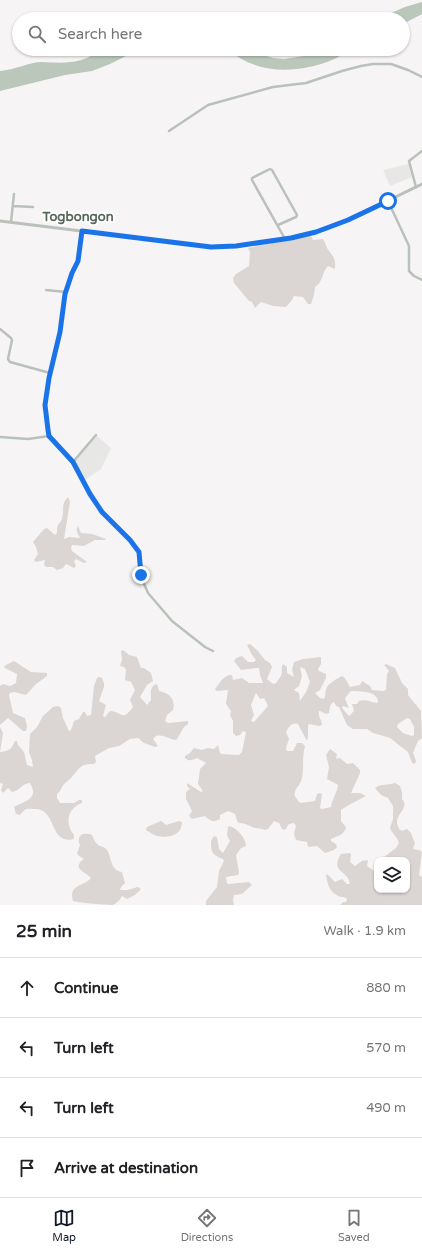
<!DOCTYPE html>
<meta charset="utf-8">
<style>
:root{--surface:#fff;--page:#f2f2f2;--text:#202124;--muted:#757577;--line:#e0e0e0;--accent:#111827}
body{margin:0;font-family:"Varela Round",sans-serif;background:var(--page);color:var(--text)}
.controls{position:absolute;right:12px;bottom:12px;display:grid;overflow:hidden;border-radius:8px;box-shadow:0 1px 3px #0004}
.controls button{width:36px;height:36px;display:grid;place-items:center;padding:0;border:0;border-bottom:1px solid var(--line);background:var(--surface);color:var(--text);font:20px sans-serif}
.stop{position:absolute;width:12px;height:12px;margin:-9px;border:3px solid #1a73e8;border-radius:50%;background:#fff}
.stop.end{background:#1a73e8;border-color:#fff;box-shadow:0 1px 4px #0008}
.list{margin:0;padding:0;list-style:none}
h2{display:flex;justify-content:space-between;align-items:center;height:52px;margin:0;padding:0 16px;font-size:17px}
h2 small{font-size:13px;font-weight:400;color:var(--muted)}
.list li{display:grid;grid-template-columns:26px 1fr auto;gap:12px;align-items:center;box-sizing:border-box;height:60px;padding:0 16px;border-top:1px solid var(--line)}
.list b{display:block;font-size:15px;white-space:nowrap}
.list em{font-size:13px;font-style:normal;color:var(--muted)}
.icon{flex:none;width:22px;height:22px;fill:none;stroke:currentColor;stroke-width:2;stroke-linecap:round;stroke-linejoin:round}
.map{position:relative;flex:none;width:422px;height:905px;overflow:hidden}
.search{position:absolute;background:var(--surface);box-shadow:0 1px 3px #0004;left:12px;right:12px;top:12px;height:44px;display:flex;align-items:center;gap:10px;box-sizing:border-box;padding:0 14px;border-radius:22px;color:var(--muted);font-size:15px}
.sheet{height:292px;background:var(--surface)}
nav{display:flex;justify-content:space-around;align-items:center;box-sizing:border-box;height:56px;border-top:1px solid var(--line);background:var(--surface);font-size:11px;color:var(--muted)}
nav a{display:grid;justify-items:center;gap:2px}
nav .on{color:var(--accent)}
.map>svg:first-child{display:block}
.built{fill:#e7e7e6}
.green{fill:#dbd6d4;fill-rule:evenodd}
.water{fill:#bac7ba}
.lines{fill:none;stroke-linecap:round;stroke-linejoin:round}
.minor{stroke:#b9c1ba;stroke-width:2.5}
.tertiary{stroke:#b9c1ba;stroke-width:3}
.route{stroke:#1a73e8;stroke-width:5}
.labels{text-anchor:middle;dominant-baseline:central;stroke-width:4;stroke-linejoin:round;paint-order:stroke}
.quarter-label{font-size:13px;font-weight:bold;fill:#566758;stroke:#fff}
</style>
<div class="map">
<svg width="422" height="905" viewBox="0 0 422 905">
<rect width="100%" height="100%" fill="#f7f4f5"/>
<!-- built -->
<path class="built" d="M409 164 412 177 390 186 383 170Z
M96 435 111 448 101 469 85 480 74 461Z"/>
<!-- green -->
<path class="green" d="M306 236H311L313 240 323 239C325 242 326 245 327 248 333 257 336 257 335 269L328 266C321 273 324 281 315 287L314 295 311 304H308L303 297 294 296 292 300 286 307 273 306 261 302 255 308 252 302 249 301 234 283 233 278 236 274 249 266 250 252 248 248Z
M68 497 70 502 64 539 69 537 80 538C78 533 75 532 78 526L81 533 92 534 106 539 105 540H95L84 546 72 545 71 548 72 551 87 562 84 563 76 559 74 561 76 566 74 568 66 564 63 568 57 570 53 567H46L44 565 45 560 36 562 34 560 38 554 36 547 33 542 44 529 47 528 55 535 57 533C57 521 60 526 62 518 65 510 60 505 68 497Z
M250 644 258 651 265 660 270 663 272 667 267 679 273 684C279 682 275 684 278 680 286 670 279 672 283 664L287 667V673L294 677 292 669 294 662 303 659 321 657V664L318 669 319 671 326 674V678L320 690 315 693 320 698 324 699C326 696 325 693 326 689 328 683 337 679 342 676L345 678 350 687 360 685 362 681 370 686 372 690 383 691 386 690 387 674 389 671 384 665 386 664 395 668 402 683 408 689V695L421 711 422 738 418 741 413 753 416 761 415 764 412 763 408 752 390 738 373 733 367 729H353L347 725 339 707 336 706 334 702C329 704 330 709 329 713L326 714 320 711H319C318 717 322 720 322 725L319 726 309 724 308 726V736L307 741 298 724C291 722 289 727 286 732L289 739 286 748 287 751H293L297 743H302L305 746C302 757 304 767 302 778 301 784 296 787 295 792 293 796 298 800 300 803L315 801 317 794 320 793 322 794 320 808 322 809 331 807C332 799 337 793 338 785L327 779 329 767 326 755 330 749 337 754 336 759 340 758 347 764 353 763 360 770V773L351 793H360L366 796C360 799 345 807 341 810V821L346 827C345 835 337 836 331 839V841L336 844 337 847 334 850 325 853 317 846 308 847 307 842 296 840 294 834 296 826 294 823 289 824 285 830 282 829 279 823 274 821 268 829 265 830C261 828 259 829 255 828 249 826 246 823 239 823L237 821 235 814 228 811 220 815V819C212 823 211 821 205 816L192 819 189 816 192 811 186 799V792L190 789 187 786V783L201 792 203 791 198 784 200 769 206 763 197 758C192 760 189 762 185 758V756L190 753 194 748 202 750 208 748 214 749 218 745 220 753 222 754 239 755 242 752 246 732 243 731 240 735 236 736 233 733V721L230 715 231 711 226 704 228 690 217 691 215 689C220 683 224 674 232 675L233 680 242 678 249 683H263L260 675 259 668H256L241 670 234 661 236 658 242 656 248 662H254L256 660 252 655 247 645ZM300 667 305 669 310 682 306 692 300 701 299 693 294 690 299 686 302 676ZM351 691C360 692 376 690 378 701L377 703C369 702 368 699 359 701L357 704H352L354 711 349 716 342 708 343 706 349 708 345 699 348 694ZM256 693 260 699 264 698 268 706 254 722 251 721 254 715 251 705ZM407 718 410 719 414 727V735L412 736 403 733 397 727 398 724Z
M123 650 129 655 137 657 141 668H144L151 673 153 681 147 685 140 697 147 705 151 700C151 694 149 686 157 684L159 691C169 693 176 699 173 710L167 715 165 721 168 723 188 721V724C181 728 181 735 176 740 168 739 163 734 156 736L153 739 158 746 155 747 144 743 138 738 130 739 119 746 109 748 95 756 96 762 94 764C80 763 79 769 71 778 69 780 66 782 64 784 61 788 61 791 57 794V798L60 803H74L79 800H82V803C68 808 64 823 74 835V839C49 845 57 810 36 809 25 809 27 807 20 815L16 814 14 807C23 801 40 800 30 783 23 783 19 791 12 792L8 788 3 793 1 790 3 784 0 783V727L3 733 0 752H1C11 750 11 749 15 741H17L18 745 24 752 27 765 33 767 32 760 29 752 30 734 37 727 43 716 53 707 58 706 61 708 63 718 69 731 71 730 74 721 79 719 83 712H85L87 716 91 715 94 686 97 678 99 677 102 678 104 683V687L99 701 106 705 103 716 105 717 110 711C123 712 122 722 133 707L130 700 135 690 131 682 125 680 126 670 124 667 120 666 122 660 121 651Z
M14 661 31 672 47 673V676L36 684 26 695 14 692 10 693 9 695 13 713 25 718 27 726 26 731H23L8 718 0 725V686L3 684 10 686 16 683 17 674 5 668 4 666Z
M395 783 400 786 402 792V799C410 807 396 814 397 823 397 825 399 827 399 829L402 831 407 829 411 833 415 843 413 849 419 850 422 852 419 875 422 877V905H340L343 902H346L347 899C344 896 341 898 338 896 329 891 328 885 326 876L327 874 335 882 342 879 347 884H350C349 871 329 872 341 854L350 853 351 855 350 862 355 866 362 861 368 860 367 866C380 875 377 874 377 890H407V860H380L396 848 399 843C398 837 392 834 390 828L393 819V806L388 798 381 795 375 788C381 783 387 786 395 783Z
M161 821 166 825 179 821 182 822C182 836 168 838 157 836 153 835 150 832 146 830L147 827Z
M229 826C237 828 246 838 246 846L241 848 236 855 239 872 238 875 226 877 227 883 228 884 249 882 252 885 242 894 234 895 233 900 234 905H206V901L217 887 219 871 224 861 223 859C212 855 211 852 211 841L214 836 217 837 219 849 223 853 230 841 227 835 228 827Z
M83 834C95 833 91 836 96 843 99 847 104 846 107 850 112 858 110 870 122 872L125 883 121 887 120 890H127L138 887 141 889 135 895 127 899 122 896C120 900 117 903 113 905 107 905 80 903 73 901 68 884 84 887 91 878 87 872 70 869 84 859L78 855 77 853 80 845C78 841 78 836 83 834Z"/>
<!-- water -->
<path class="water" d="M422 2V14L403 24V19H377L405 7Z
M192 13H203L215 19H167Z
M100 49H140L110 64 92 71 65 75 0 91V71C14 70 30 62 42 62 63 63 84 65 100 49Z
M227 49H251L260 54 273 58 284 59 304 56 319 49H348C341 57 331 61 321 64 288 74 254 72 227 49Z"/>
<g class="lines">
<!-- minor -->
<path class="minor" d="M169 131 208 105 273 87 306 83 342 71 361 66 373 64H391L408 70 422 77
M416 187 409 161 422 151
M388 201 409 246V271L414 276 422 280
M13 206 33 207
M11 222 14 194
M278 225 296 217 297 215 272 170 270 169 252 178V180L285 239
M82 231 78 261 70 279 64 297 60 332 49 378 45 405 49 436 73 462 90 494 102 512 130 540 139 552 142 579 148 593 172 621 205 647 213 651
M46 290 66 292
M0 329 11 338 12 340 8 359 10 362 50 373
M0 437 28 439 49 436
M73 462 96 435"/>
<!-- tertiary -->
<path class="tertiary" d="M0 221 211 247 245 245 291 238 316 232 348 220 422 184"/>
</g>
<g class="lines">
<!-- route -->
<path class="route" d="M141 575 139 552 130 540 102 512 90 494 73 462 49 436 48 430 45 405 49 378 60 332 65 294 72 273 78 261 82 231 211 247 236 246 291 238 316 232 348 220 388 201"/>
</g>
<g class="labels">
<!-- quarter labels -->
<g class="quarter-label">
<text x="78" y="217">Togbongon</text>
</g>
</g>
</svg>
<div class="controls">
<button><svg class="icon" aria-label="layers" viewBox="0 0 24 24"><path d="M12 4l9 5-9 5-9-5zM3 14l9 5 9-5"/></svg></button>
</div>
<div class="stop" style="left:388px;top:201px"></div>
<div class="stop end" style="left:141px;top:575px"></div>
<div class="search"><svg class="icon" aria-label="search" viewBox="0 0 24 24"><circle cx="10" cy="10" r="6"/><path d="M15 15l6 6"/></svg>Search here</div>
</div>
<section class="sheet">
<h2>25 min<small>Walk · 1.9 km</small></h2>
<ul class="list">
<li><svg class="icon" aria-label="ahead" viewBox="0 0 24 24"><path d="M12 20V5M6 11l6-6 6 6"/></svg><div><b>Continue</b></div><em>880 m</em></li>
<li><svg class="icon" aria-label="left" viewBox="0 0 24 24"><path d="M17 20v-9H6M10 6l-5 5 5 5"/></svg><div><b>Turn left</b></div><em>570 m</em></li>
<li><svg class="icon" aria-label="left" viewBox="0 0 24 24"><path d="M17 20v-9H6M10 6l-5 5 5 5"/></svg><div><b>Turn left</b></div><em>490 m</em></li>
<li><svg class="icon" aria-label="arrive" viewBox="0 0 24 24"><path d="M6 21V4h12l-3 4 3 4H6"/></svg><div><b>Arrive at destination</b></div></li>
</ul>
</section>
<nav>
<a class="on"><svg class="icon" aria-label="map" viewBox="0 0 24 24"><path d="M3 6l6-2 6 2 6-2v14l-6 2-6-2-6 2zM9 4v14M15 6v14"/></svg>Map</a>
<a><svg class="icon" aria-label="directions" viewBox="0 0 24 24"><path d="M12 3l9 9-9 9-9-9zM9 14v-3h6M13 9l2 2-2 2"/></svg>Directions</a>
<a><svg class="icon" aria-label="saved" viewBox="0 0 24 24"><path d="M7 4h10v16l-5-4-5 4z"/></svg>Saved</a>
</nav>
